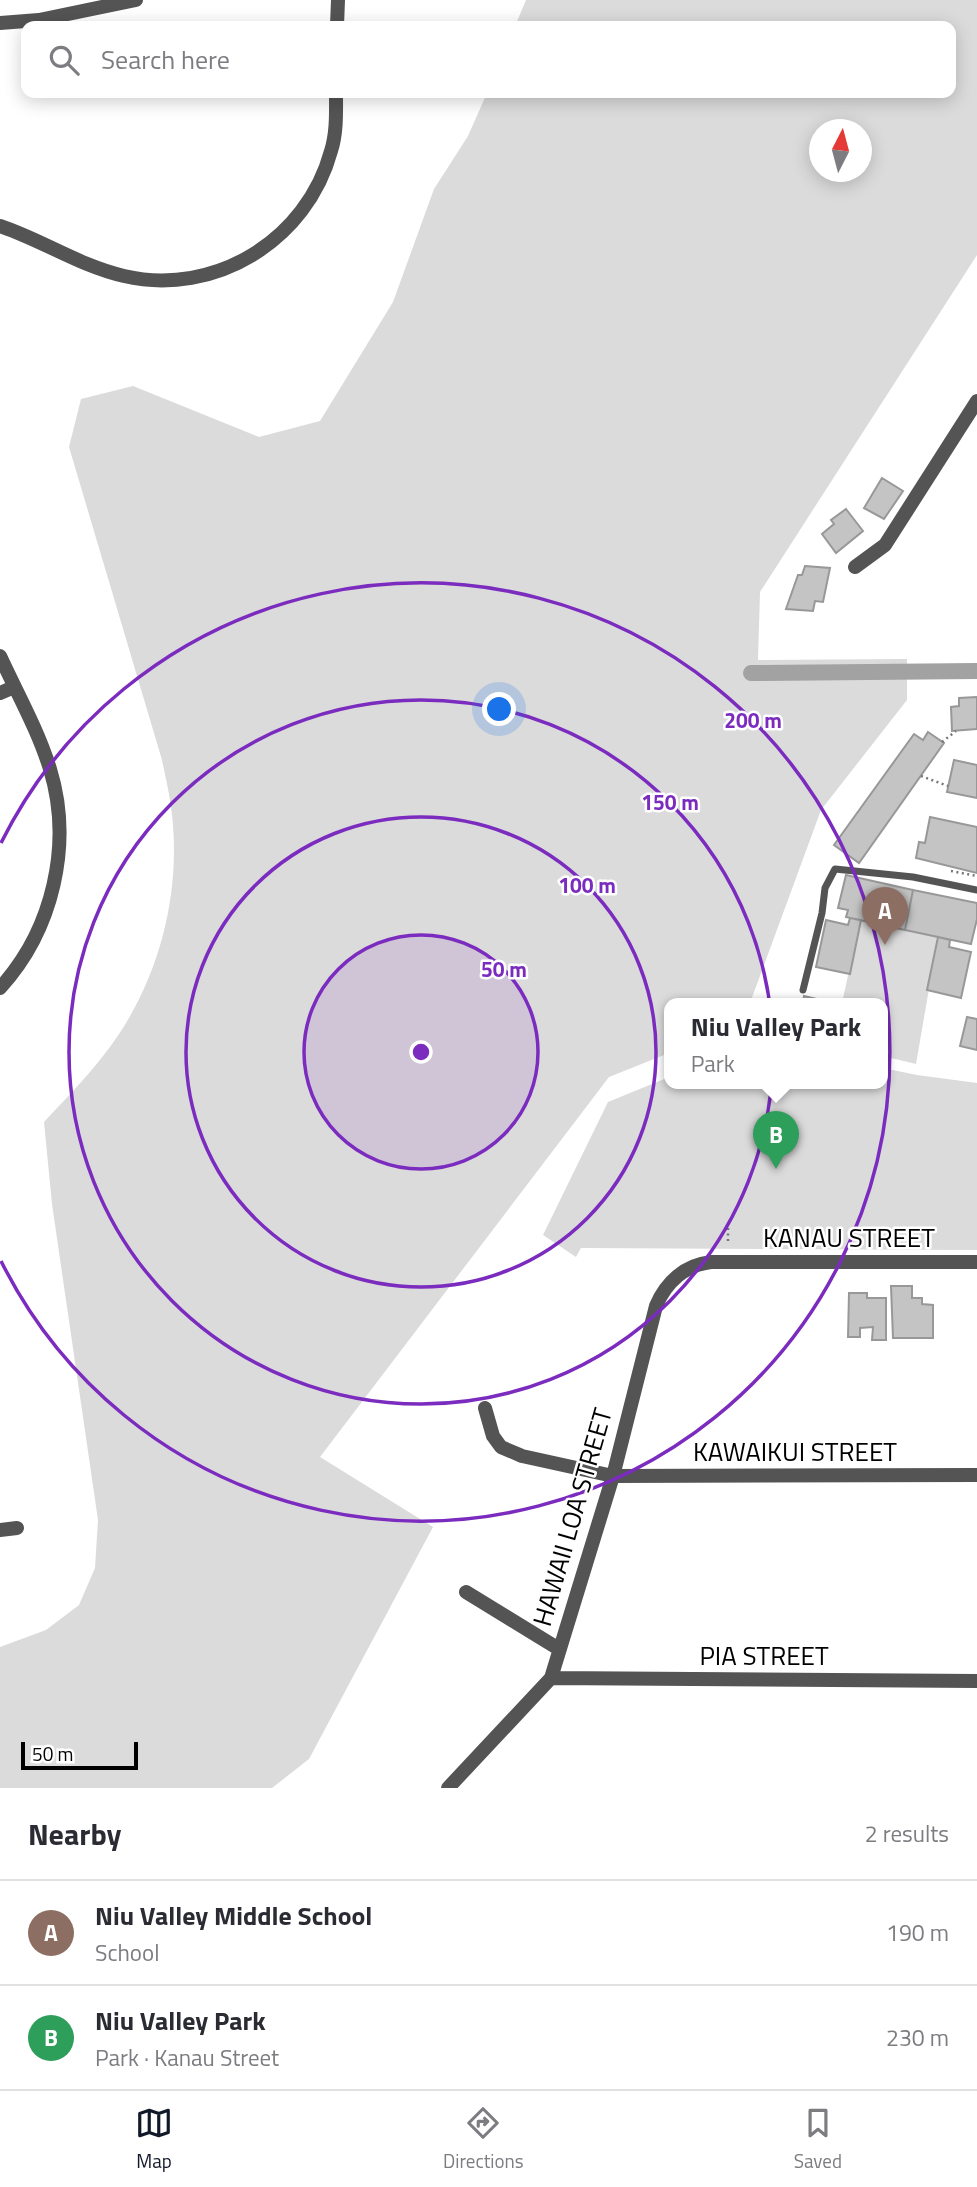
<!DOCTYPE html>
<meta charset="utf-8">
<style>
:root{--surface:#fff;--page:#f2f2f3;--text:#2b2b33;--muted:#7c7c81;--line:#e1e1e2;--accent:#111827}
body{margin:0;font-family:"Titillium Web",sans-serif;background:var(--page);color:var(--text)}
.compass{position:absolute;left:809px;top:119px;width:63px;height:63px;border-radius:50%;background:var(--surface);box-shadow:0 4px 18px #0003;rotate:6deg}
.scale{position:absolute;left:21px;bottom:18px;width:117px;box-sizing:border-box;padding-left:7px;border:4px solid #000;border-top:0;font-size:19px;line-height:24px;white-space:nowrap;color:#000;-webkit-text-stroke:5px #fff;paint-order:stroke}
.you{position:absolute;left:500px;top:710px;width:24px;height:24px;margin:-18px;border:5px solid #fff;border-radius:50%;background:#1a73e8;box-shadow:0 0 0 10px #1a73e833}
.badge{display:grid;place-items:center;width:46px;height:46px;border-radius:50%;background:var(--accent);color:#fff;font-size:23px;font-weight:700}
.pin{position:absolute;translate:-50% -58px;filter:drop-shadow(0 2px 4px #0008)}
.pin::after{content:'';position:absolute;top:37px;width:24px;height:21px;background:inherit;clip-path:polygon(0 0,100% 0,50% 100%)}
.popup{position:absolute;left:664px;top:998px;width:224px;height:91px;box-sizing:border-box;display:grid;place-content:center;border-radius:14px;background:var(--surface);filter:drop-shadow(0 2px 5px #0005);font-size:23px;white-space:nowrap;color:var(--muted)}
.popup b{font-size:26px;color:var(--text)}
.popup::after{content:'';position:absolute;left:50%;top:100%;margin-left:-14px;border:14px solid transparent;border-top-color:var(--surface)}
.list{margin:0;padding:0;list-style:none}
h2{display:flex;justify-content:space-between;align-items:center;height:91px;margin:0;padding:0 28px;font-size:30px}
h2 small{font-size:23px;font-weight:400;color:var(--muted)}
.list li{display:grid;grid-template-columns:46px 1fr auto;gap:21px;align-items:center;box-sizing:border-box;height:105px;padding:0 28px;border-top:2px solid var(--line)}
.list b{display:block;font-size:26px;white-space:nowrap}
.list p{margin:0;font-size:23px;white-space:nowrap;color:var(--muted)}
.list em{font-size:23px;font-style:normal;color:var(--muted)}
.icon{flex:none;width:38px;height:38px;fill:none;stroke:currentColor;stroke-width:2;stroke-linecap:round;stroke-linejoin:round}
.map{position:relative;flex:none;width:977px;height:1788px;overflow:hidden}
.search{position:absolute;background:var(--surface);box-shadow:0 4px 18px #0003;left:21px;right:21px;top:21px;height:77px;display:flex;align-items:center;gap:18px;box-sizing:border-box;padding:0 24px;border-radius:14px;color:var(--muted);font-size:26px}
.sheet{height:301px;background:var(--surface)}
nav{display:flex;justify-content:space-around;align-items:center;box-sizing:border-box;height:98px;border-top:2px solid var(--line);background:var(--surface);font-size:19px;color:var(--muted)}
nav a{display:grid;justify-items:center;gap:4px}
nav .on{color:var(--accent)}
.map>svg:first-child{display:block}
.green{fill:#dbdbdb;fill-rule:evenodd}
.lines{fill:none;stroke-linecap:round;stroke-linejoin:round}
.canal{stroke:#a2a2a2;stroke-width:16}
.building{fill:#c4c4c4;stroke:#989898;stroke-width:2}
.path{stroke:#767676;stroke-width:2.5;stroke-dasharray:2 3.5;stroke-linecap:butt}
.service{stroke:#545454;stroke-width:7}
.minor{stroke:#545454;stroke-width:14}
.ring{fill:none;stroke:#7b2cbf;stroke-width:3.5}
.labels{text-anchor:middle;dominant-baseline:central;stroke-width:5;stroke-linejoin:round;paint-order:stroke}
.street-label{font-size:26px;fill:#000;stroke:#fff}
.centre{fill:#7b2cbf;stroke:#fff;stroke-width:3.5}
.ring-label{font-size:21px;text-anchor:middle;font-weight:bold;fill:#7b2cbf;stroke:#fff;stroke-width:5;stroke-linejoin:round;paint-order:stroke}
</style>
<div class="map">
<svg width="977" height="1788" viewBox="0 0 977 1788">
<rect width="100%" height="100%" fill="#fff"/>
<!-- green -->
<path class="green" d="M526 0H977V255L760 592 758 660 907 659V700L821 810 750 1003H669V1053L609 1077 320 1457 433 1527 309 1759 272 1788H0V1647L46 1630 79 1605 95 1568 98 1520 52 1204 44 1122C69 1095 96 1068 117 1037 162 971 182 886 171 807 169 791 165 775 162 760L69 447 81 399 133 386 259 437 320 421 393 302 434 189 468 136 487 93H951V26H515ZM820 130H862V172H820Z
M860 920 938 937 916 1064 883 1056V1003H842Z
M883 1068 917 1075 977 1083V1250L581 1248 576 1257 543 1235 608 1102 669 1077V1083H883Z"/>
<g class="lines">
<!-- canal -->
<path class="canal" d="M751 673 977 671"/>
</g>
<!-- building -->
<path class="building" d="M882 478 903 491 884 519 864 508Z
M846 509 863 531 836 553 822 534 834 524 831 520Z
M805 566 830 568 823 602 815 601 813 611 786 609 798 575H802Z
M977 697V729L952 731 951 707 959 706V698Z
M928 732 944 743 859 863 834 845 914 734 923 740Z
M954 760 977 765V798L947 792Z
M930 817 977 827V873L916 858 919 842 925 843Z
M846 875 913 890 905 930 846 917 848 910 838 908Z
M913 890 977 903V919L971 944 905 930Z
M850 918 861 920 850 974 816 967 826 920 848 925Z
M938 937 950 940 949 947 971 952 961 998 927 990Z
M804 996 821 1000 820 1003H803Z
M967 1017 977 1019V1050L960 1046Z
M891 1286H912V1298H922V1304L933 1305V1338H893Z
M849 1293H867V1298H886V1340H872L873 1327 860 1328V1337H848Z"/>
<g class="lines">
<!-- path -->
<path class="path" d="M942 742 956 731
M921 776 948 786
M951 871 977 876
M728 1228V1244"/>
<!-- service -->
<path class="service" d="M803 990 822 913 825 888 835 869 913 877 977 890"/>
<!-- minor -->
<path class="minor" d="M0 23 39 20 136 0
M337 26 338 0
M0 226C42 240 80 266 124 276 215 297 307 240 331 151 337 132 336 112 336 93
M855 567 885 545 977 401
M0 656C17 693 38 730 50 769 73 844 53 930 0 988
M0 693 14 687
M485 1408 493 1436 501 1447 522 1456 613 1476 977 1475
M0 1530 17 1528
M466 1592 559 1649
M551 1678 977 1681
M448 1788 551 1678 613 1476 656 1306C666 1282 685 1265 711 1262H977"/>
</g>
<!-- distance rings -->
<circle cx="421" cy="1052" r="117" fill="#7b2cbf" fill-opacity=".12"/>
<g class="ring">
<circle cx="421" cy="1052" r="117"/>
<circle cx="421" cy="1052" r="235"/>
<circle cx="421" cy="1052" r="352"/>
<path d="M1 843A469 469 0 1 1 1 1261"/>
</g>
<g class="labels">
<!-- street labels -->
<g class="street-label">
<text x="849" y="1237">KANAU STREET</text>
<text x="795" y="1451">KAWAIKUI STREET</text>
<text transform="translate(572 1517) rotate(-74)">HAWAII LOA STREET</text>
<text x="764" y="1655">PIA STREET</text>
</g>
</g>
<circle cx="421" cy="1052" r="10" class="centre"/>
<g class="ring-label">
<text x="753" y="728">200 m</text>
<text x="670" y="810">150 m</text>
<text x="587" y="893">100 m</text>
<text x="504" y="977">50 m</text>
</g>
</svg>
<svg class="compass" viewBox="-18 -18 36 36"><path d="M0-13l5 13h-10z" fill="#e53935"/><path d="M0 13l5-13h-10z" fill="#7c7c81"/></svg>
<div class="scale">50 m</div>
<div class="you"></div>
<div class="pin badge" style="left:885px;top:945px;background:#8d6e63">A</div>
<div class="pin badge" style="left:776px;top:1169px;background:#2e9e5b">B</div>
<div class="popup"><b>Niu Valley Park</b>Park</div>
<div class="search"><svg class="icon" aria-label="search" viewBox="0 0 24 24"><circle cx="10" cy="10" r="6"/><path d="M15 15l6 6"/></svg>Search here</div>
</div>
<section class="sheet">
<h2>Nearby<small>2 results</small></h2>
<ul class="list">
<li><span class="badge" style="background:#8d6e63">A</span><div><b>Niu Valley Middle School</b><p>School</p></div><em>190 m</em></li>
<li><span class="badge" style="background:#2e9e5b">B</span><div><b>Niu Valley Park</b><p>Park · Kanau Street</p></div><em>230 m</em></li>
</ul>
</section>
<nav>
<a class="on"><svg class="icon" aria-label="map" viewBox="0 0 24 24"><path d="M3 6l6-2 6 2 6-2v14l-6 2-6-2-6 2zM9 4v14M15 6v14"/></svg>Map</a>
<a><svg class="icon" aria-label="directions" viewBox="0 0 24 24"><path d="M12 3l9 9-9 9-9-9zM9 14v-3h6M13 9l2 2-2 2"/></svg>Directions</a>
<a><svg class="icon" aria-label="saved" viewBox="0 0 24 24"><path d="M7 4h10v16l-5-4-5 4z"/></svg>Saved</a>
</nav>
